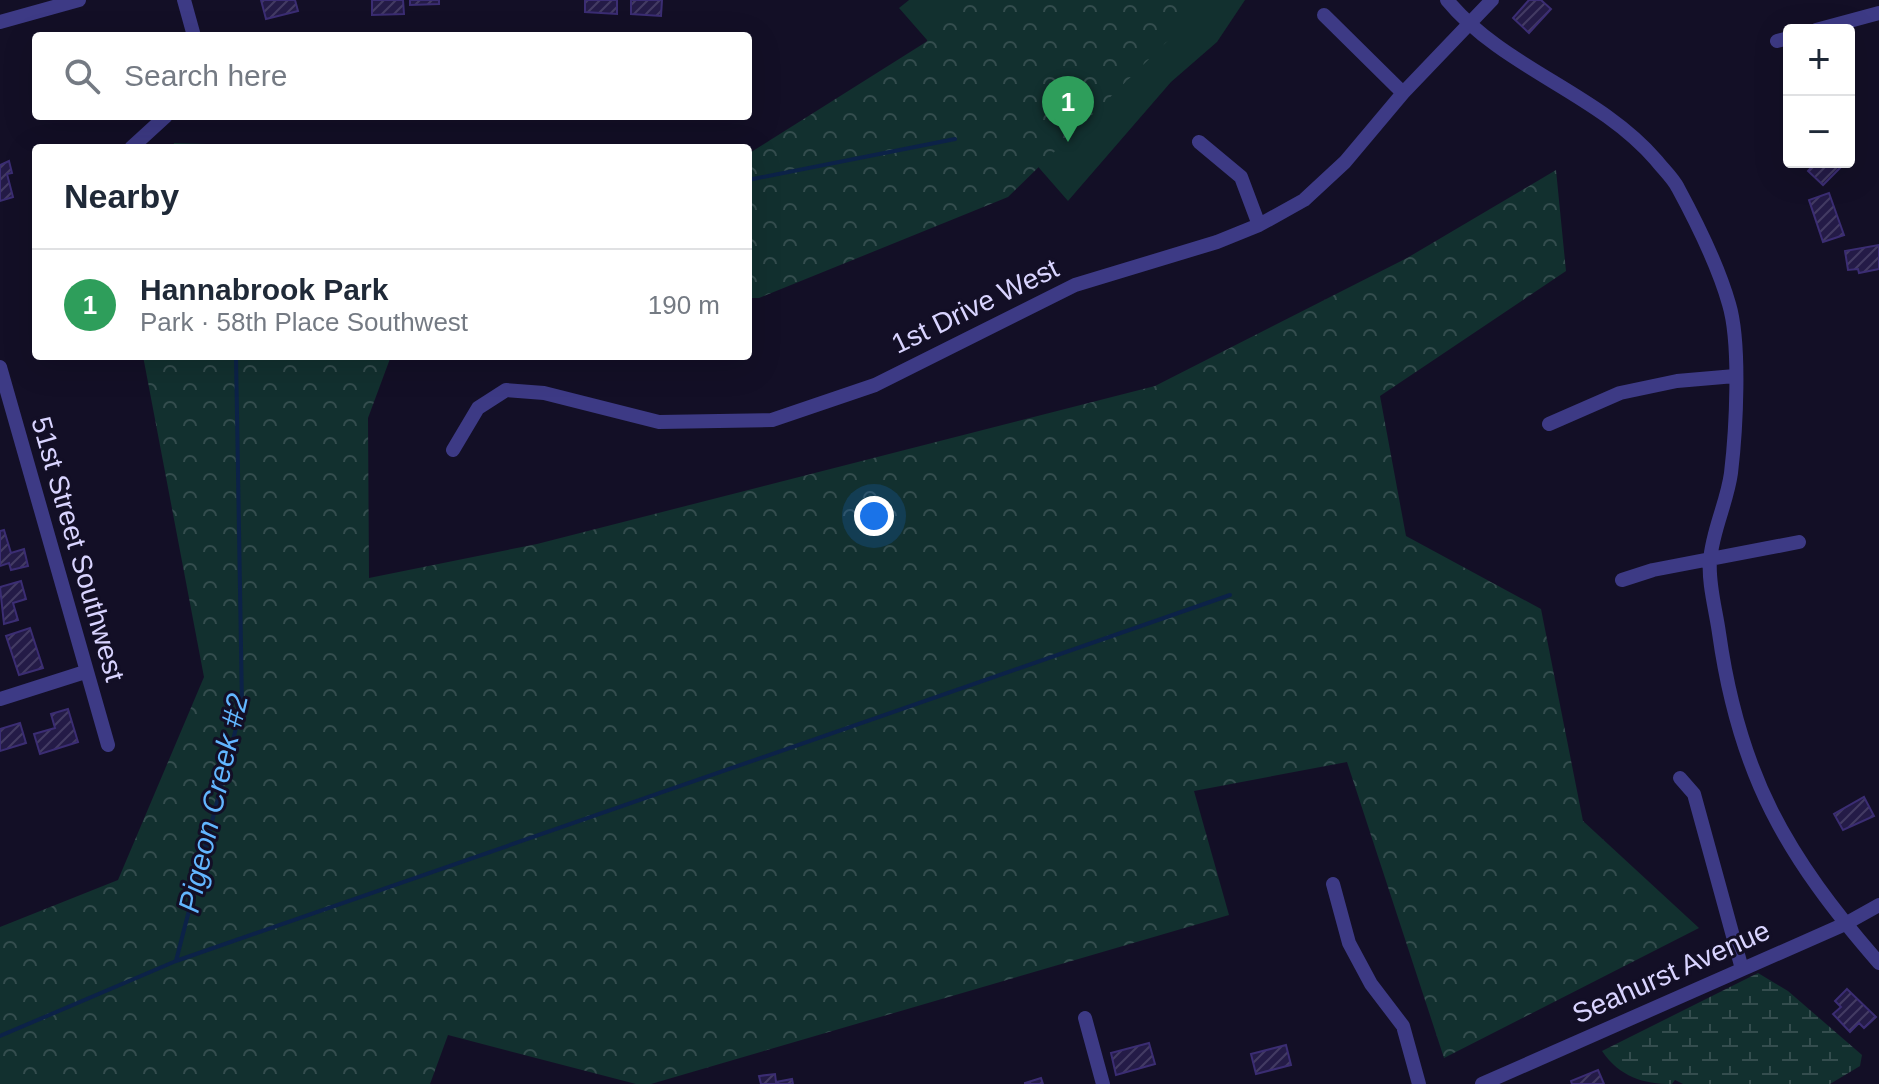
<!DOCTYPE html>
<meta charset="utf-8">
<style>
:root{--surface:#fff;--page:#f6f6f7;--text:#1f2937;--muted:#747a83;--line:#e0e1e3;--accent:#117e91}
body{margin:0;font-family:Helvetica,sans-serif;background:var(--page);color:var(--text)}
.controls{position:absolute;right:24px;top:24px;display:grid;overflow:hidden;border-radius:8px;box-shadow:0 8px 32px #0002}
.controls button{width:72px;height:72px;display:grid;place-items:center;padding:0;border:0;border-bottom:2px solid var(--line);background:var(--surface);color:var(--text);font:40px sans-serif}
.you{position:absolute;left:874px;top:516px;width:28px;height:28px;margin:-20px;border:6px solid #fff;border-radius:50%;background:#1a73e8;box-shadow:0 0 0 12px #1a73e833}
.badge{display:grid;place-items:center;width:52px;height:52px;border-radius:50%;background:var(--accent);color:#fff;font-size:26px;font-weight:700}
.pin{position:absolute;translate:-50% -66px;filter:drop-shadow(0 2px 4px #0008)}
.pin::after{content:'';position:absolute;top:42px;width:28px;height:24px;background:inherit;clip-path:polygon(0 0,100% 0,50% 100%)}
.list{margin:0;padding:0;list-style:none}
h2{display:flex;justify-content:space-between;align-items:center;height:104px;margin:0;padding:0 32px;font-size:34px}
h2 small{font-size:26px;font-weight:400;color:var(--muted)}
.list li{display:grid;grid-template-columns:52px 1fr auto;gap:24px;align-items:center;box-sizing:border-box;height:112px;padding:0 32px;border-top:2px solid var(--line)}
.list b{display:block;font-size:30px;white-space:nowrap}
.list p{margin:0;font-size:26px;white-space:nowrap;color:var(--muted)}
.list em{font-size:26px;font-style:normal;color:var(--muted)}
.icon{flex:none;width:44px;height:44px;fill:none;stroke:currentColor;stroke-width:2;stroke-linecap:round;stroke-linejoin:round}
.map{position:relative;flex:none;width:1879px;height:1084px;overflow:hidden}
.search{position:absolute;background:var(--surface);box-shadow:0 8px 32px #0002;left:32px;top:32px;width:720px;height:88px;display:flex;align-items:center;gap:20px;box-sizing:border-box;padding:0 28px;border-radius:8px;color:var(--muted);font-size:30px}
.panel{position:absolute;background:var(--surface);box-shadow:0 8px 32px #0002;left:32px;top:144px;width:720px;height:216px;border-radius:8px}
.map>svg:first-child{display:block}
.green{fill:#12302f}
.forest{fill:url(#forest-crowns)}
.wetland{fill:url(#wetland-marsh)}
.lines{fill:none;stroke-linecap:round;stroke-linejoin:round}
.stream{stroke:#0c2248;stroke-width:4}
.building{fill:url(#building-hatch);stroke:#3b2d73;stroke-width:2}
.minor{stroke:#3d3a85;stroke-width:14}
.labels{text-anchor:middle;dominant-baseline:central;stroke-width:6;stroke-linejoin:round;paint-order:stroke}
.street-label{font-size:28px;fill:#d9d4ff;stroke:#130f26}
.water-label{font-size:30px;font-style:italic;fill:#62b6ff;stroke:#130f26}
</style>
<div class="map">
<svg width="1879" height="1084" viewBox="0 0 1879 1084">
<defs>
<pattern id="forest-crowns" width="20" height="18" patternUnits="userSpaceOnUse" patternTransform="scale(2)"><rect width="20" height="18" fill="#12302f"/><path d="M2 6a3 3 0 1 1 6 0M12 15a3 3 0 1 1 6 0" fill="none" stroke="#344d4e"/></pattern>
<pattern id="wetland-marsh" width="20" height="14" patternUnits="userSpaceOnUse" patternTransform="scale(2)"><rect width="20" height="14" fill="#12302f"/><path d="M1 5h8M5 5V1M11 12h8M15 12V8" fill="none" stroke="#344d4e"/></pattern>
<pattern id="building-hatch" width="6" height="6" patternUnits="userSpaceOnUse" patternTransform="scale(2)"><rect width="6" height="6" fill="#241b47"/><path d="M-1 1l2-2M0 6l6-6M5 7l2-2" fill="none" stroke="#433b63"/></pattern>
</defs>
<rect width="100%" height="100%" fill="#130f26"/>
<!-- green -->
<path class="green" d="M909 0H1245L1217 42 1171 82 1068 201 899 8Z"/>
<!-- forest -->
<path class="forest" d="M964 0H1184L1190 19 1008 197 759 298H748V154L926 42Z
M174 143 333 148H173Z
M1556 170 1566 271 1380 396 1406 536 1541 609 1583 821 1699 928 1444 1058 1347 762 1194 791 1229 915 651 1084H636L448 1035 430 1084H0V927L118 880 204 677 143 356H391L368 418 369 578 537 544 1155 386 1407 258Z"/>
<!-- wetland -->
<path class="wetland" d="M1758 973 1788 991 1862 1055 1860 1066 1830 1084H1683L1675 1080 1672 1084C1643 1084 1620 1077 1602 1051Z"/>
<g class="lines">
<!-- stream -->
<path class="stream" d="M748 180 955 139
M176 961 242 705 236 356
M0 1036 176 961 1230 595"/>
</g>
<!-- building -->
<path class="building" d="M261 0H295L298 11 266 19Z
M372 0H403L404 14 372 15Z
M410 0H439V4L410 5Z
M585 0H617V14L585 12Z
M631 0H662L661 16 631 14Z
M1529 0H1541L1551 9 1529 33 1513 18Z
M9 161 12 173 7 174 13 197 0 201V165Z
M1816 162H1846L1823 185 1808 171Z
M1829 193 1844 235 1823 242 1809 200Z
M1879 245V269L1859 273 1858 269 1848 270 1845 251Z
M4 530 11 553 24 549 28 566 11 570 9 563 0 566V531Z
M21 581 26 599 13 603 18 620 4 624 0 587Z
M30 628 43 668 19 675 6 636Z
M68 709 78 742 40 754 34 734 55 728 51 714Z
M20 723 26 743 0 751V729Z
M1864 797 1874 816 1843 830 1834 814Z
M1847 989 1876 1017 1864 1028 1859 1023 1850 1032 1833 1014 1841 1007 1835 1001Z
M1149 1043 1155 1064 1116 1075 1111 1053Z
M1286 1045 1291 1065 1256 1074 1251 1054Z
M1598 1070 1604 1084H1572L1571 1081Z
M775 1074 776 1082 792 1079 793 1084H761L759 1076Z
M1041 1078 1043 1084H1025V1083Z"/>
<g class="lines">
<!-- minor -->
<path class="minor" d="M184 0 194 36
M1447 0C1504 69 1597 92 1656 160 1663 169 1673 178 1678 188 1698 225 1718 265 1729 304 1741 344 1736 431 1731 473 1727 503 1712 531 1710 561 1708 583 1716 611 1719 633 1739 775 1786 856 1879 963
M1324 15 1403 93
M0 22 79 0
M1816 30 1879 13
M1777 41 1789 38
M1199 142 1241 177 1259 225
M131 148 166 116
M0 367 108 745
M1549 424 1620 393 1677 381 1735 376
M453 450 478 408 506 390 544 393 659 422 772 420 875 385 1075 285 1217 242 1259 225 1304 200 1345 162 1403 93 1492 0
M1622 580 1653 570 1799 542
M0 699 85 672
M1680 778 1694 794 1742 969
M1333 884 1349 943 1371 984 1403 1026 1419 1084
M1085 1018 1103 1084
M1482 1084 1845 924 1879 905"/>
</g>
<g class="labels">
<!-- street labels -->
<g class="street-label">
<text transform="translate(975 306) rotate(-26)">1st Drive West</text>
<text transform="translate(78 549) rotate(74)">51st Street Southwest</text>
<text transform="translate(1671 972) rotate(-24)">Seahurst Avenue</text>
</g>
<!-- water labels -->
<g class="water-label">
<text transform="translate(213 803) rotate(-77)">Pigeon Creek #2</text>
</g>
</g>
</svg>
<div class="controls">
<button>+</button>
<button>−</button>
</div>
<div class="you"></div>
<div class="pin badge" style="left:1068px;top:142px;background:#2e9e5b">1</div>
<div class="search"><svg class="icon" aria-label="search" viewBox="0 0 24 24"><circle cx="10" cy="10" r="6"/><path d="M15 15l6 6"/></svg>Search here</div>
<section class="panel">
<h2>Nearby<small></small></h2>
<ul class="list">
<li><span class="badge" style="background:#2e9e5b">1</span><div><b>Hannabrook Park</b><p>Park · 58th Place Southwest</p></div><em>190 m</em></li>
</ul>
</section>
</div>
